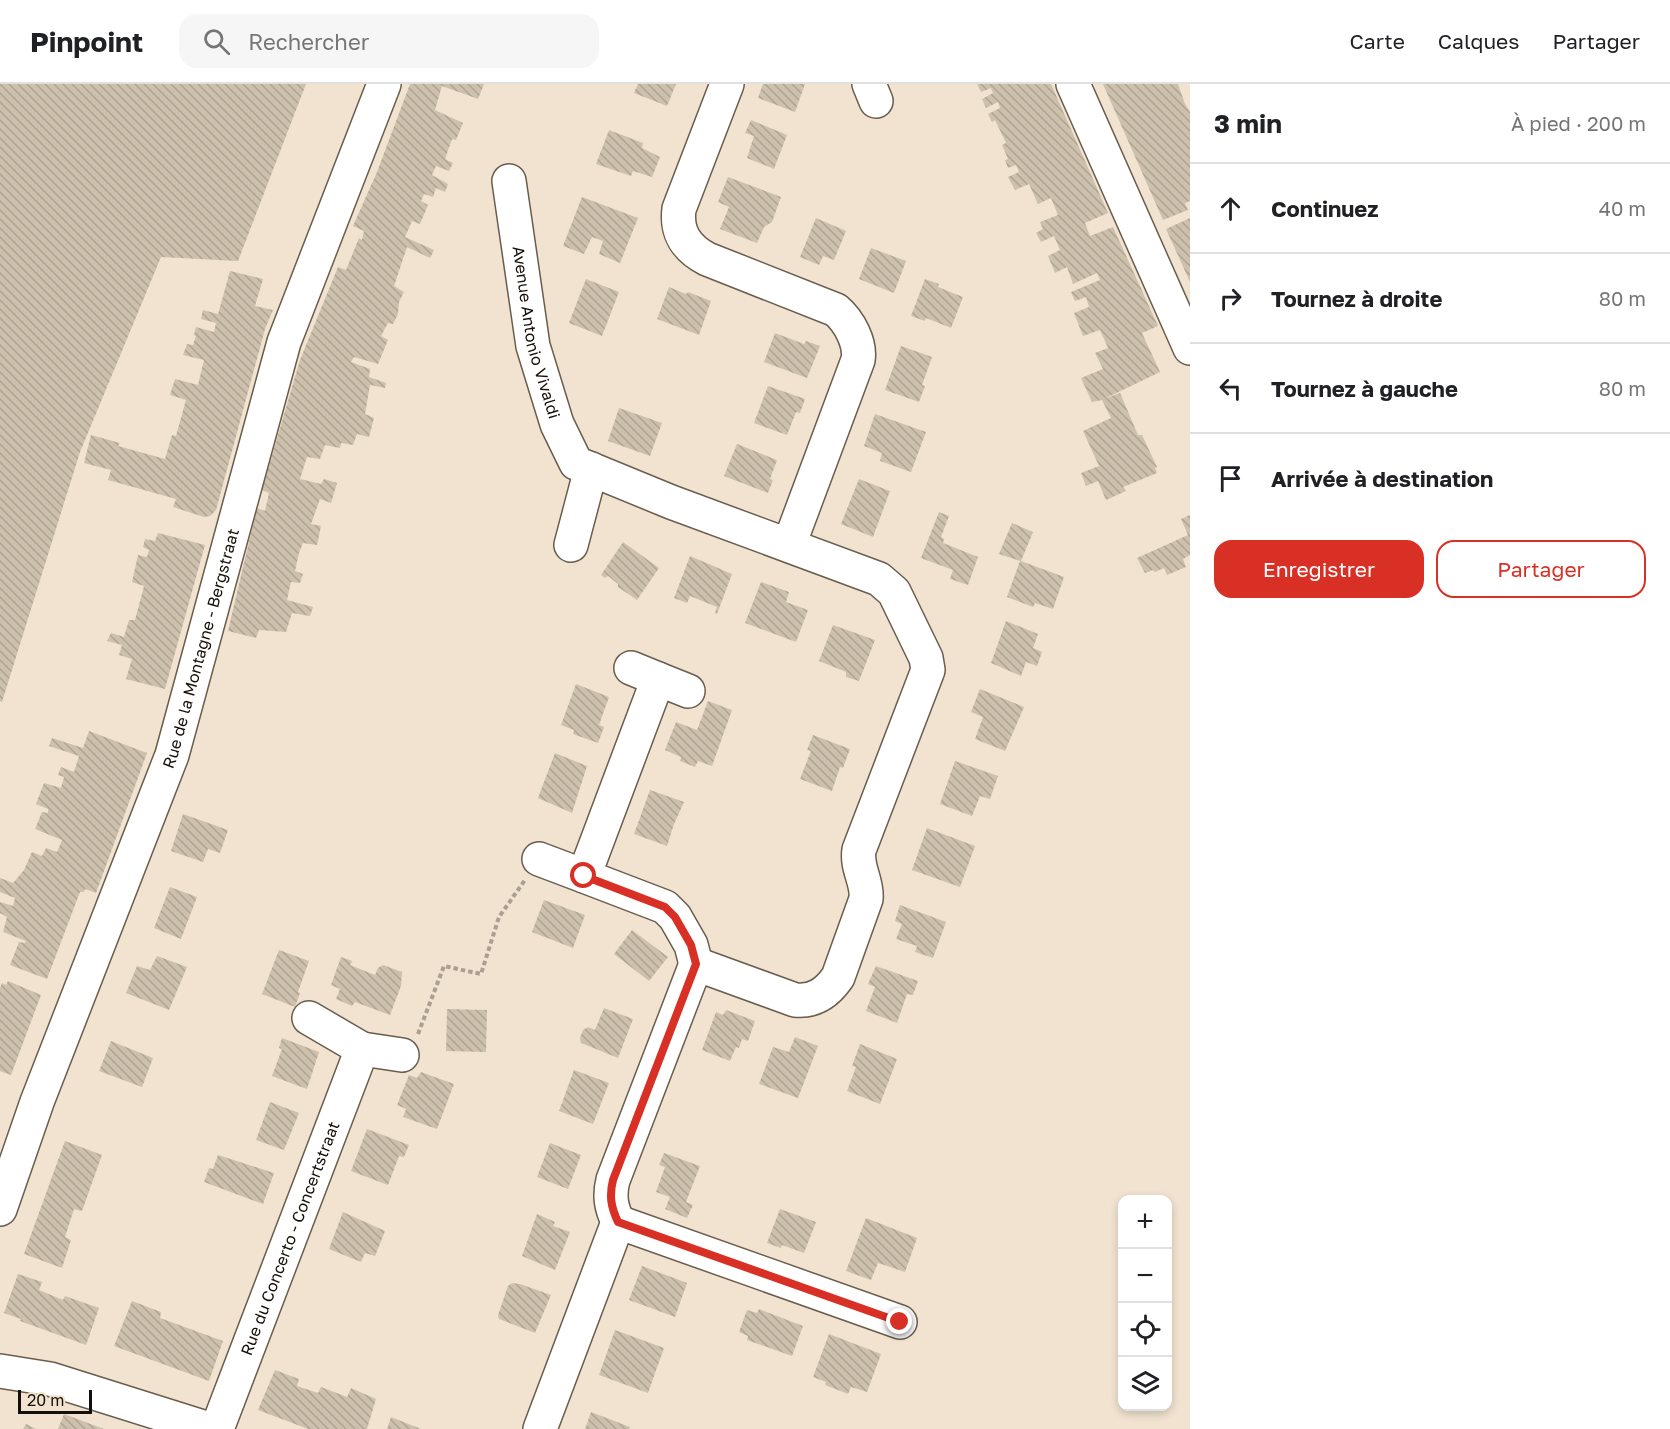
<!DOCTYPE html>
<html lang="fr">
<meta charset="utf-8">
<style>
:root{--surface:#fff;--page:#f6f6f6;--text:#202124;--muted:#757577;--line:#e0e0e0;--accent:#d93025}
body{margin:0;font-family:"Golos Text",sans-serif;background:var(--page);color:var(--text)}
.controls{position:absolute;right:18px;bottom:18px;display:grid;overflow:hidden;border-radius:12px;box-shadow:0 3px 9px #0003}
.controls button{width:54px;height:54px;display:grid;place-items:center;padding:0;border:0;border-bottom:2px solid var(--line);background:var(--surface);color:var(--text);font:30px sans-serif}
.scale{position:absolute;left:18px;bottom:15px;width:74px;box-sizing:border-box;padding-left:6px;border:3px solid #140f09;border-top:0;font-size:16px;line-height:21px;white-space:nowrap;color:#140f09;-webkit-text-stroke:4px #f1e3d0;paint-order:stroke}
.stop{position:absolute;width:18px;height:18px;margin:-14px;border:4px solid #d93025;border-radius:50%;background:#fff}
.stop.end{background:#d93025;border-color:#fff;box-shadow:0 2px 6px #0008}
.list{margin:0;padding:0;list-style:none}
h2{display:flex;justify-content:space-between;align-items:center;height:78px;margin:0;padding:0 24px;font-size:26px}
h2 small{font-size:20px;font-weight:400;color:var(--muted)}
.list li{display:grid;grid-template-columns:39px 1fr auto;gap:18px;align-items:center;box-sizing:border-box;height:90px;padding:0 24px;border-top:2px solid var(--line)}
.list b{display:block;font-size:22px;white-space:nowrap}
.list em{font-size:20px;font-style:normal;color:var(--muted)}
.actions{display:flex;gap:12px;padding:18px 24px}
.actions a{flex:1;padding:14px 0;border:2px solid var(--accent);border-radius:18px;text-align:center;font-size:21px;color:var(--accent)}
.actions .main{background:var(--accent);color:#fff}
.icon{flex:none;width:33px;height:33px;fill:none;stroke:currentColor;stroke-width:2;stroke-linecap:round;stroke-linejoin:round}
.map{position:relative;flex:none;width:1190px;height:1345px;overflow:hidden}
header{display:flex;align-items:center;gap:36px;box-sizing:border-box;height:84px;padding:0 30px;background:var(--surface);border-bottom:2px solid var(--line)}
header strong{font-size:28px}
nav{display:flex;gap:33px;margin-inline-start:auto;font-size:21px}
.search{width:420px;height:54px;background:var(--page);display:flex;align-items:center;gap:15px;box-sizing:border-box;padding:0 21px;border-radius:18px;color:var(--muted);font-size:22px}
main{display:flex}
aside{flex:1;background:var(--surface)}
.map>svg:first-child{display:block}
.building{fill:url(#building-back-hatch)}
.lines{fill:none;stroke-linecap:round;stroke-linejoin:round}
.minor-casing{stroke:#695d4d;stroke-width:36}
.path{stroke:#aa9f90;stroke-width:4;stroke-dasharray:4.5 3;stroke-linecap:butt}
.minor{stroke:#fff;stroke-width:33}
.route{stroke:#d93025;stroke-width:8}
.labels{text-anchor:middle;dominant-baseline:central;stroke-width:4.5;stroke-linejoin:round;paint-order:stroke}
.street-label{font-size:16px;fill:#140f09;stroke:#f1e3d0}
</style>
<header>
<strong>Pinpoint</strong>
<div class="search"><svg class="icon" aria-label="search" viewBox="0 0 24 24"><circle cx="10" cy="10" r="6"/><path d="M15 15l6 6"/></svg>Rechercher</div>
<nav><a>Carte</a><a>Calques</a><a>Partager</a></nav>
</header>
<main>
<div class="map">
<svg width="1190" height="1345" viewBox="0 0 1190 1345">
<defs>
<pattern id="building-back-hatch" width="6" height="6" patternUnits="userSpaceOnUse" patternTransform="scale(1.5)"><rect width="6" height="6" fill="#cdc0ad"/><path d="M-1 5l2 2M0 0l6 6M5-1l2 2" fill="none" stroke="#afa494"/></pattern>
</defs>
<rect width="100%" height="100%" fill="#f1e3d0"/>
<!-- building -->
<path class="building" d="M0 0H306L238 177 161 173 80 368 2 618 0 617Z
M410 0H484L478 15 442 2 435 26 463 39 456 56 452 55 445 75 453 79 449 87 436 82 432 91 448 100 445 108 436 104 433 113 424 110 421 117 428 121 420 140 412 137 405 153 434 166 430 174 407 163 394 202 404 208 399 218 398 230 393 240 388 239 381 252 388 256 378 280 354 273 351 278 370 285 369 293 386 299 385 304 370 301 365 330 374 334 369 353 357 350 353 361 341 359 340 364 325 361 320 375 307 373 300 395 321 400 324 395 337 399 331 419 320 415 311 440 321 442 317 461 303 459 299 469 295 487 303 490 300 499 291 498 287 516 313 523 310 532 292 529 286 548 259 546 256 554 228 547 257 424 265 427 269 409 262 406 300 276 338 183 346 186 359 154 362 156 364 147 353 142 377 88Z
M638 0H676L667 22 634 9Z
M763 0H805L795 28 758 14Z
M977 0H1051L1108 129 1085 139 1090 152 1113 143 1158 242 1142 249 1160 288 1104 315 1120 309 1138 351H1142L1157 383 1155 384 1157 389 1123 403 1126 407 1106 416 1098 397 1086 402 1081 389 1099 382 1083 347 1111 334 1102 316 1092 318 1081 294 1103 285 1095 269 1108 264 1100 246 1083 252 1074 229 1089 223 1086 213 1075 217 1071 208 1100 196 1097 189 1073 200 1067 183 1055 189 1048 172 1060 166 1054 152 1041 158 1036 149 1043 145 1040 138 1058 131 1051 114 1038 120 1029 100 1015 106 1008 93 1019 88 1016 81 1008 84 1005 76 1008 75 1002 61 1006 59 995 36 992 38 988 30 1000 24 998 18 986 24 982 15 993 9 991 4 981 8Z
M1103 0H1178L1185 20 1190 28V117L1185 119 1188 126 1163 136Z
M751 36 787 51 774 85 747 74 754 52 745 49Z
M609 46 643 59 642 64 660 73 652 93 633 87 631 92 596 80Z
M728 93 781 113 772 138 764 143 757 159 720 145 729 123 718 118Z
M582 113 638 134 620 179 599 170 603 157 592 153 584 170 563 162Z
M816 134 846 147 834 176 823 172 819 181 800 173Z
M1190 134V198L1166 145Z
M871 164 906 177 894 209 859 195Z
M230 187 263 195 255 222 273 226 265 245 216 426 210 432 204 433 173 423 176 415 108 396 111 386 84 379 91 351 120 359 118 362 165 375 172 351 176 352 186 316 170 311 175 295 198 301 204 276 183 271 187 260 193 261 196 252 194 251 196 243 214 248 216 239 201 235 203 226 218 230Z
M586 195 619 208 602 252 569 239Z
M925 195 939 200 938 203 963 213 951 244 926 234 925 237 911 232Z
M669 203 686 210 688 208 711 217 699 251 657 235Z
M775 249 804 260 806 257 820 262 807 294 764 278Z
M901 262 932 273 922 301 925 302 919 318 885 306Z
M768 302 805 315 800 329 796 328 787 351 754 339Z
M619 324 662 339 650 372 608 357Z
M875 330 926 348 911 388 880 377 882 369 864 362Z
M737 360 777 376 770 395 773 396 768 409 724 392Z
M859 395 890 407 873 453 841 440Z
M939 428 949 432 941 453 944 455 943 459 978 473 968 501 950 495 953 486 921 474Z
M1190 431V471L1183 475 1186 483 1167 491 1164 484 1155 488 1153 486 1145 489 1137 474 1188 451 1181 435Z
M1012 439 1033 448 1021 477 1064 493 1053 525 1035 519 1033 523 1007 513 1020 477 999 470Z
M158 449 205 461 165 605 126 595 132 575 119 571 122 561 107 557 111 549 124 553 129 536H135L144 502 132 498 138 471 147 473 149 466 143 463 145 455 155 457Z
M623 458 659 484 637 516 618 503V500L608 492 605 494 601 491Z
M690 472 732 490 717 530 715 529 717 523 690 512 687 519 674 514Z
M761 498 789 508 786 518 808 526 796 558 745 539Z
M1006 537 1038 550 1033 564 1042 568 1037 582 1026 578 1021 592 991 579Z
M833 541 875 556 859 597 846 593V588L819 577Z
M576 600 609 613 599 641 604 643 598 659 573 650 574 646 561 641Z
M980 605 1024 623 1005 667 975 655 983 633 971 628Z
M708 617 732 626 712 682 698 677 695 683 680 677 681 673 665 666 676 638 697 646Z
M89 647 147 669 96 809 85 805 84 808H80L47 895 10 881 19 858 25 859 26 857 3 848 7 833 0 829V818L13 822 15 814 0 808V794L13 799 24 786 32 768 42 772 46 764 57 768 62 756 35 745 42 728 48 729V725L36 720 44 699 61 704 64 693 58 691 61 683 74 688 79 672 49 662 51 657 52 654 83 664Z
M813 651 850 665 843 684 840 683 832 707 800 695 811 667 807 666Z
M555 669 587 682 572 729 538 714Z
M955 677 998 692 990 715 980 712 972 732 940 720Z
M650 706 684 718 674 740 667 762 634 750Z
M183 730 228 746 220 769 208 765 203 778 171 767Z
M927 744 975 762 960 803 912 786Z
M170 803 197 813 181 855 154 844Z
M544 816 585 831 573 864 532 848Z
M900 821 946 838 933 874 915 868 917 862 896 855 902 840 895 837Z
M632 846 668 873 649 897 614 870Z
M279 866 309 877 298 908 300 909 295 923 262 910Z
M157 872 187 883 169 926 126 909 137 882 150 886Z
M341 873 352 877 350 881 375 891 378 884 383 881 402 888 401 902 390 931 355 918 352 922 336 915 340 905 331 901Z
M876 882 918 897 913 911 907 910 897 939 866 927 875 903 868 900Z
M8 897 41 911 11 991 0 987V904L2 899 6 901Z
M604 924 633 935 618 974 581 959 580 954 583 946 588 943 595 946Z
M447 925 487 926 486 968 446 967Z
M726 926 755 937 748 957 742 955 739 964 736 963 730 977 702 966 716 928 723 931Z
M795 953 818 962 798 1014 759 1000 773 963 789 968Z
M282 954 319 968 307 1005 272 992 282 965 279 964Z
M111 957 153 974 142 1003 99 987Z
M860 960 897 975 880 1020 847 1007 856 983 852 982Z
M574 986 609 999 593 1040 559 1027Z
M421 988 454 1000 437 1045 403 1033 406 1025 397 1021 409 991 417 994Z
M270 1018 299 1029 284 1066 256 1056Z
M367 1045 409 1061 404 1073 399 1072 388 1101 351 1087Z
M65 1057 102 1071 82 1127 74 1125 65 1153 71 1156 62 1184 24 1170Z
M550 1059 581 1071 568 1105 537 1093Z
M664 1069 700 1082 686 1118 693 1121 687 1134 665 1125 670 1113 656 1108 665 1083 659 1081Z
M218 1071 274 1089 263 1120 204 1098 209 1084 213 1085Z
M780 1125 816 1138 804 1169 782 1161 781 1164 767 1159Z
M343 1128 385 1147 375 1172 365 1169 361 1178 329 1165Z
M537 1130 555 1138 553 1142 570 1148 555 1186 522 1172Z
M866 1134 917 1154 905 1188 878 1179 871 1196 846 1187Z
M642 1182 687 1199 675 1233 629 1216Z
M18 1190 42 1198 39 1206 63 1216 65 1212 99 1224 86 1261 20 1237 21 1235 4 1229Z
M512 1199 520 1200 551 1211 535 1249 499 1235 498 1231 508 1202Z
M132 1217 161 1228 160 1234 223 1257 209 1297 114 1262Z
M759 1225 803 1242 792 1272 747 1256 748 1252 739 1248 747 1226 757 1229Z
M615 1246 664 1264 648 1309 599 1291Z
M829 1250 881 1270 867 1308 851 1303 848 1310 825 1301 826 1298 813 1293Z
M275 1286 299 1295 297 1302 318 1309 321 1303 347 1313 351 1304 376 1315 367 1345H308L258 1326Z
M591 1328 630 1343 629 1345H585Z
M64 1330 104 1345H58Z
M391 1333 421 1345H387Z
M26 1340 36 1345H23Z"/>
<g class="lines">
<!-- minor casing -->
<g class="minor-casing">
<g id="minor">
<path d="M727 0 679 125C676 148 686 164 707 175L836 226C849 237 861 259 858 276L789 461"/>
<path d="M869 0 876 17"/>
<path d="M1073 0 1190 264"/>
<path id="s1" d="M509 97 533 262 557 340 576 379 671 418 879 495 894 508 926 574 928 586 859 766C856 784 868 798 866 815L838 893C827 909 814 918 795 916L696 880 613 1096C609 1112 611 1123 618 1138L540 1345"/>
<path d="M571 461 591 385"/>
<path d="M631 584 658 595 584 792 665 823 675 833 691 861 696 880"/>
<path d="M658 595 688 607"/>
<path d="M539 775 584 792"/>
<path d="M362 965 402 971"/>
<path id="s2" d="M0 1125 37 1018 172 671 284 258 384 0"/>
<path d="M618 1138 900 1238"/>
<path d="M0 1287 50 1295 209 1345"/>
<path id="s3" d="M217 1345 362 965 309 934"/>
</g>
</g>
<!-- path -->
<path class="path" d="M418 950 444 882 481 890 499 833 525 796"/>
<!-- minor -->
<use href="#minor" class="minor"/>
</g>
<g class="lines">
<!-- route -->
<path class="route" d="M584 792 665 823 675 833 691 861 696 880 613 1096C609 1112 611 1123 618 1138L900 1238"/>
</g>
<g class="labels">
<!-- street labels -->
<g class="street-label">
<text stroke="none"><textPath href="#s1" startOffset="154">Avenue Antonio Vivaldi</textPath></text>
<text stroke="none"><textPath href="#s2" startOffset="596">Rue de la Montagne - Bergstraat</textPath></text>
<text stroke="none"><textPath href="#s3" startOffset="204">Rue du Concerto - Concertstraat</textPath></text>
</g>
</g>
</svg>
<div class="controls">
<button>+</button>
<button>−</button>
<button><svg class="icon" aria-label="locate" viewBox="0 0 24 24"><circle cx="12" cy="12" r="6"/><path d="M12 2v4M12 18v4M2 12h4M18 12h4"/></svg></button>
<button><svg class="icon" aria-label="layers" viewBox="0 0 24 24"><path d="M12 4l9 5-9 5-9-5zM3 14l9 5 9-5"/></svg></button>
</div>
<div class="scale">20 m</div>
<div class="stop" style="left:584px;top:792px"></div>
<div class="stop end" style="left:900px;top:1238px"></div>
</div>
<aside>
<h2>3 min<small>À pied · 200 m</small></h2>
<ul class="list">
<li><svg class="icon" aria-label="ahead" viewBox="0 0 24 24"><path d="M12 20V5M6 11l6-6 6 6"/></svg><div><b>Continuez</b></div><em>40 m</em></li>
<li><svg class="icon" aria-label="right" viewBox="0 0 24 24"><path d="M7 20v-9h11M14 6l5 5-5 5"/></svg><div><b>Tournez à droite</b></div><em>80 m</em></li>
<li><svg class="icon" aria-label="left" viewBox="0 0 24 24"><path d="M17 20v-9H6M10 6l-5 5 5 5"/></svg><div><b>Tournez à gauche</b></div><em>80 m</em></li>
<li><svg class="icon" aria-label="arrive" viewBox="0 0 24 24"><path d="M6 21V4h12l-3 4 3 4H6"/></svg><div><b>Arrivée à destination</b></div></li>
</ul>
<div class="actions"><a class="main">Enregistrer</a><a>Partager</a></div>
</aside>
</main>
